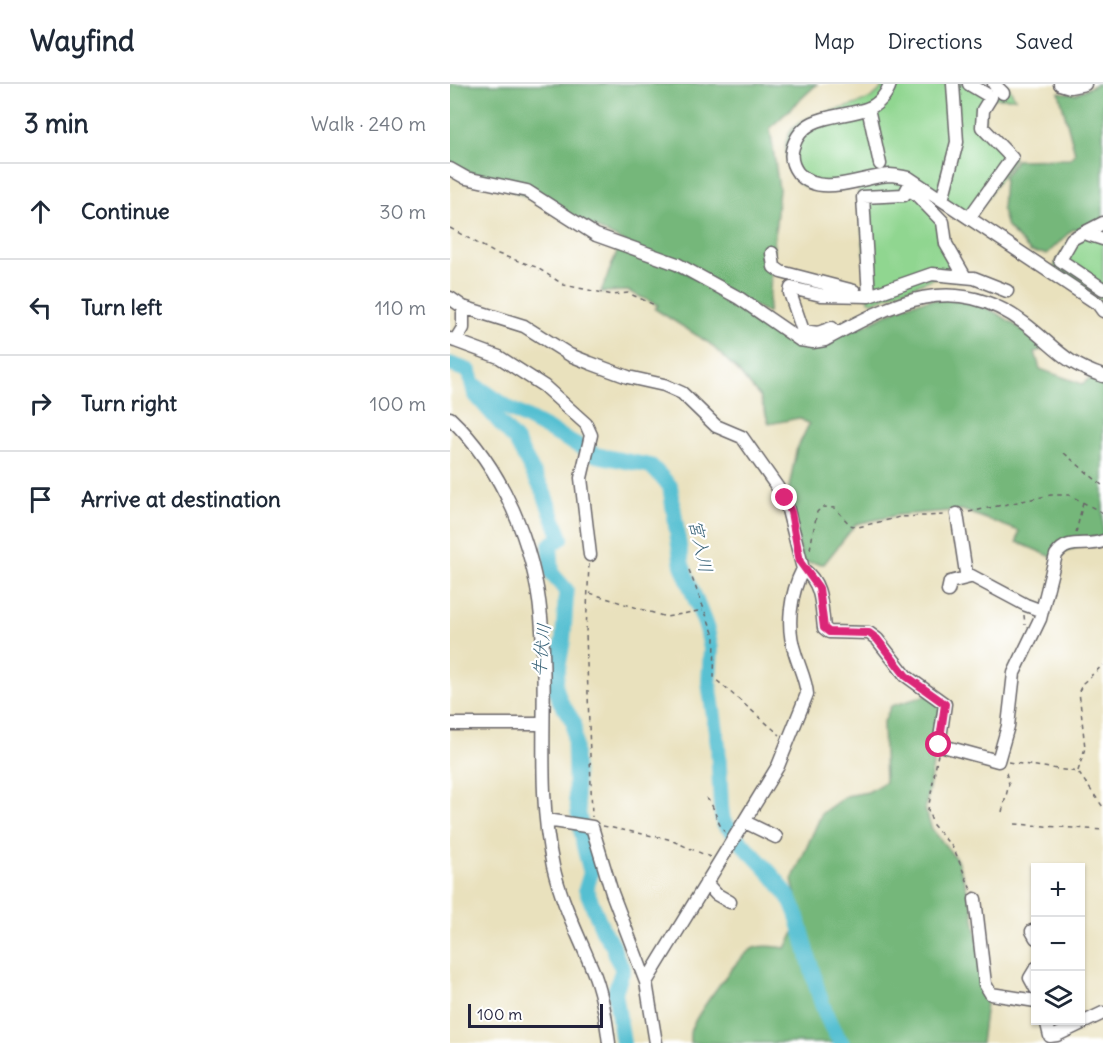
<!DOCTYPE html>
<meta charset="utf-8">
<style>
:root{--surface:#fff;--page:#f2f2f3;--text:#1f2937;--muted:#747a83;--line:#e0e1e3}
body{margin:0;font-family:Delius,"Klee One",sans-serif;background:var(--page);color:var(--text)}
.controls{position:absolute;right:18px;bottom:18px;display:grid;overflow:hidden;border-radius:0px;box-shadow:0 2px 4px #0004}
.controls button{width:54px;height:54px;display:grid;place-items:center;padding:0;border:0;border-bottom:2px solid var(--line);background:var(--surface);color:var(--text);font:30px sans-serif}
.scale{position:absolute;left:18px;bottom:15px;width:135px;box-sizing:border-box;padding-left:6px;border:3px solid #22223b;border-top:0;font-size:16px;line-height:21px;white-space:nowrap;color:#22223b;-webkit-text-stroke:4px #fff;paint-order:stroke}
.stop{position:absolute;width:18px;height:18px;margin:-14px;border:4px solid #db2777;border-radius:50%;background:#fff}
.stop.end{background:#db2777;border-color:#fff;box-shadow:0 2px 6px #0008}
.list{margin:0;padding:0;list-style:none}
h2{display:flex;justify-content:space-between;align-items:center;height:78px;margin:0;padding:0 24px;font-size:26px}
h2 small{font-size:20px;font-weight:400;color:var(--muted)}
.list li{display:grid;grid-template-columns:39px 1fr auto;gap:18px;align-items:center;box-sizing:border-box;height:96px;padding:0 24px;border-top:2px solid var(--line)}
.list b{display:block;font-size:22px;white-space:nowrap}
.list em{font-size:20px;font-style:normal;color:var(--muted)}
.icon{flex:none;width:33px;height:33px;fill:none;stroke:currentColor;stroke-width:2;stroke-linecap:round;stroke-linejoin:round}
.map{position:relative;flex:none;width:653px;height:959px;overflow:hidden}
header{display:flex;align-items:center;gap:36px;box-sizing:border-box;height:84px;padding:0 30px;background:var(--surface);border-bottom:2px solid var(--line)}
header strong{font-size:28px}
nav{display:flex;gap:33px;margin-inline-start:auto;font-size:21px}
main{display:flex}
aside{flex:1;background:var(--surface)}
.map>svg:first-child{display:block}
.green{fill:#90d690;stroke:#597c66;stroke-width:1.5}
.forest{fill:#74b77a;stroke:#4b6c5a;stroke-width:1.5}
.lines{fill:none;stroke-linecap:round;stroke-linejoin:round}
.river{stroke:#55bfd1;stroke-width:16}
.minor-casing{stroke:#686568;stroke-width:15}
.path{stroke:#686568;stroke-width:1.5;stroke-dasharray:4.5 4.5;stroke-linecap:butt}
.minor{stroke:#fff;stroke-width:12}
.route{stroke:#db2777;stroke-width:8}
.labels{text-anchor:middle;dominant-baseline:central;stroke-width:4.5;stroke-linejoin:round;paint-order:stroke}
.water-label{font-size:18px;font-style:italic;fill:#366177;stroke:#fff}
</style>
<header>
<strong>Wayfind</strong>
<nav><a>Map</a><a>Directions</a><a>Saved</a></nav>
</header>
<main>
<aside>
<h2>3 min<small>Walk · 240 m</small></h2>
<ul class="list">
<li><svg class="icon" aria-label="ahead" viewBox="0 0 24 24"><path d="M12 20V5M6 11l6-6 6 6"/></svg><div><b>Continue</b></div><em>30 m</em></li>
<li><svg class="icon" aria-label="left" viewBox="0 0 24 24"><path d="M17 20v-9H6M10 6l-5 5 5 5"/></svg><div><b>Turn left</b></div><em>110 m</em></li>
<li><svg class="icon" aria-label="right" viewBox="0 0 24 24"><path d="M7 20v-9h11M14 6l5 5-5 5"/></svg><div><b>Turn right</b></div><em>100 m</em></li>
<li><svg class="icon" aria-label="arrive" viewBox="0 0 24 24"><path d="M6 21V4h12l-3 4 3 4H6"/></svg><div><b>Arrive at destination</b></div></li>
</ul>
</aside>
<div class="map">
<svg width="653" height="959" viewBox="0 0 653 959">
<rect width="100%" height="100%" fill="#fff"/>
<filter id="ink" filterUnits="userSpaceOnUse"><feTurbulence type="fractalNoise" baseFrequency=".0167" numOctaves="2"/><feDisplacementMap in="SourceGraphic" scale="12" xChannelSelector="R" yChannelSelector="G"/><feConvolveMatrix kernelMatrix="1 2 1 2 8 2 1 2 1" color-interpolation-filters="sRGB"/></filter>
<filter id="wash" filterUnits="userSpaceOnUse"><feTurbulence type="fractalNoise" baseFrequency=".008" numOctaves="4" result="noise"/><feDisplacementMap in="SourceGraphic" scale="24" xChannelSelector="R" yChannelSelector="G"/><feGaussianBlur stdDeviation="1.35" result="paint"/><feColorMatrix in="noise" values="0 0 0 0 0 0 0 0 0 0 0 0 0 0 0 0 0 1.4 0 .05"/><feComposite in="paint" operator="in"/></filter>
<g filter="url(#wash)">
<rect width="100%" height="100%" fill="#e9e1bd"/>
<!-- green -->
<path class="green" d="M434 0H557L565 14H544L535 26 534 44 564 74 519 141 468 108 496 141 498 159 520 197 484 194 423 218 419 217 408 103C391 105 374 111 358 104 347 100 341 91 338 81 319 13 415 39 434 0Z
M653 137V218L604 183 620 155Z"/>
<!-- forest -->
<path class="forest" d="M0 0H367L320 44 329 105 318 229 128 135 0 80Z
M646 0H653V136L631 147 623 145 597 170 581 168 557 143 552 126 554 93 566 76 620 75 625 69 609 8 626 10Z
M168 165 222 181 281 214 341 255C360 252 381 251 400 246 423 241 444 223 467 218 521 206 557 231 594 265L585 268 590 285 632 300 642 293 653 297V453L602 473 567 458 569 447 512 426 448 431 406 440 374 480 353 478 337 414 346 367 359 340 349 334 319 340 310 313 286 285 259 259 205 225 208 221 178 207 151 208Z
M478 611 493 623 475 726 482 745 507 776 521 817 537 911 531 959H240C240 954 239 950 241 945 248 929 288 871 304 864 314 860 326 863 336 864L351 835 342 796 372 729 396 712 418 708 435 698 433 640 441 622Z"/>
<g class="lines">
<!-- river -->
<path class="river" d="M0 280 19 287 25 310 66 357 93 407 111 454 100 461 102 490 116 506V512L113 556 105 601 110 617 124 639 126 714 134 762 141 789 136 805 154 849 163 861 165 871 173 885 165 908 173 959
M25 301 60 325 146 371 201 382 220 402 232 481 257 545 261 565 259 598 268 661 271 723 273 738 282 747
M290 757C310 779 336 801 346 829 359 866 368 930 392 959"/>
</g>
</g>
<g filter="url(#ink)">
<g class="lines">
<!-- minor casing -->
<g class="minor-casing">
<path id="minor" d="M440 0C437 10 429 20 419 24 390 35 354 28 343 63 340 72 342 81 348 89 371 115 412 92 440 91 446 91 453 93 459 94L648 220 653 227
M519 0 541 13 533 26 532 43 562 74 519 134
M544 0 553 9
M610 0 620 3 635 0
M418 24 430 80
M0 85 16 94 77 107 146 151 227 180 289 214 350 256 363 258 375 256C443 219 503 186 574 239 606 263 612 278 653 292
M462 96 454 111 413 113 419 212 482 190 524 194 557 207
M459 106 466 110 493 138 496 160 515 193
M492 116 507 58 503 0
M653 139 622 155 610 176 653 205
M634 149 653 155
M322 169 324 183 331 188 404 207
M0 214 13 223 74 242 120 271 140 279 178 293 214 301 232 309 266 342 292 353 335 414 353 485C373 500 371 521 374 544L379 548 419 549 427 555 456 592 495 620 489 661 548 677 558 642 564 589 590 535 606 471C618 453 636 464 653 457
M382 244 368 249 353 247 340 209 341 204 371 211 419 212
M0 255 49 273 94 302 136 340 141 351 131 394 140 471
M5 257 13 244V223
M0 334C53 384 84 461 91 533 99 615 85 700 103 782 112 821 131 856 145 892 153 914 156 936 159 959
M507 430 516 489 576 521 592 527
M498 507 500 498 520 493
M0 640H92
M97 736 142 743 162 809 196 898 206 959
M295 738 326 753
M256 799 266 810 280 818
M525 815 535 900 541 910 586 917
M582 847 586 854
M586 884 580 894 586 905
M196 898 328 682 357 610C356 596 349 583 345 569 336 543 340 510 353 485
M596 936 600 952 607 951 653 929"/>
</g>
<!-- path -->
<path class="path" d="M0 144 45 169 86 183 114 201 163 211 178 209 207 222
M614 369 653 402
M519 428 601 411H619L653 429
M626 449 633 418
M360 465 367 428 372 423 385 424 400 441 408 443 450 433 496 431
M139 480 136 548 142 733
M239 486 265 554 264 594 330 651
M140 509 216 533 253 526
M574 531 575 541
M488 670 478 726 483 741 504 765 521 806
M558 678 628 688 653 723
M628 687 635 664 629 607 633 599 653 581
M256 714C266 722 265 738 275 748
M552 728 559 700 555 685
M565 740 653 746
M153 742 218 755 260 773"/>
<!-- minor -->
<use href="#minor" class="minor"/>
</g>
</g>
<g class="lines" filter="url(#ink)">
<!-- route -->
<path class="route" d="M335 414 341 428 350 478 369 504 374 544 379 548 419 549 427 555 456 592 495 620 489 661"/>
</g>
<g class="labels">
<!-- water labels -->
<g class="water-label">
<text transform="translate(251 462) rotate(78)">宮入川</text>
<text transform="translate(91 566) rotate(-84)">牛伏川</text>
</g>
</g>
</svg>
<div class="controls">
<button>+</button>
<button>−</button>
<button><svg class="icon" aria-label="layers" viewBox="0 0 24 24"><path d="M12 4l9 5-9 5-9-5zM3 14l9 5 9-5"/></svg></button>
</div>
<div class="scale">100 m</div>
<div class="stop" style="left:489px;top:661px"></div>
<div class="stop end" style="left:335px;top:414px"></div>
</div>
</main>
